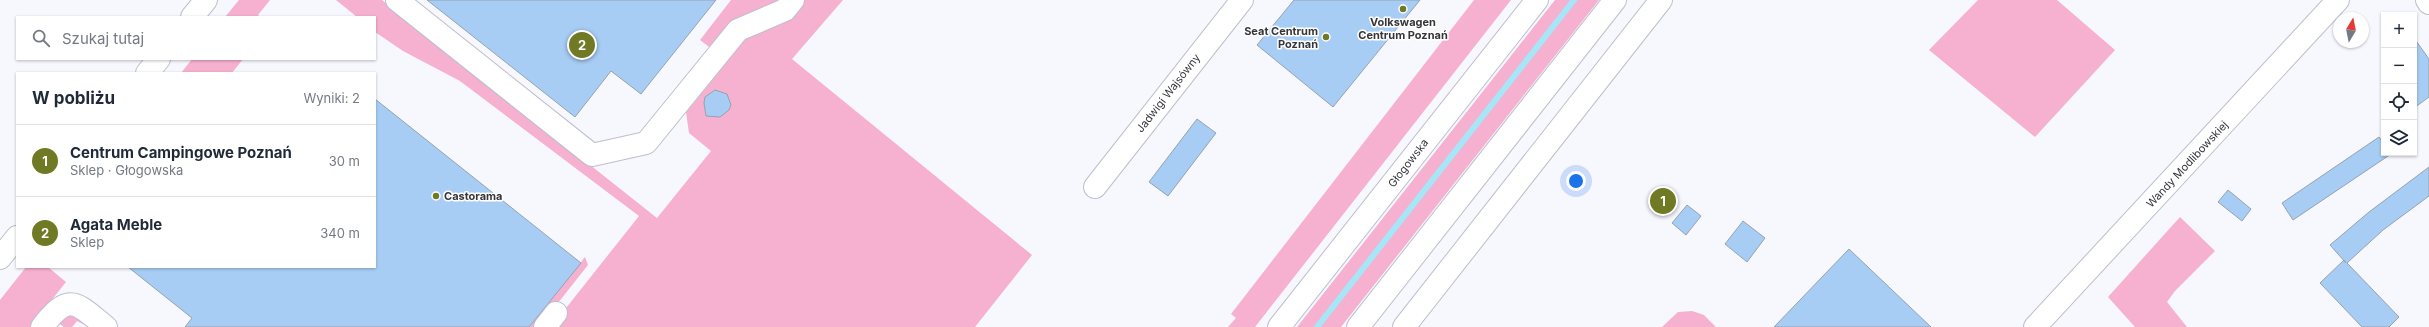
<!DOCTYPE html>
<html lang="pl">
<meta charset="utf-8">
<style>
:root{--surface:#fff;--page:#f6f6f7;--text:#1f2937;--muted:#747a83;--line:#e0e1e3;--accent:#707923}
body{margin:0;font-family:Inter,sans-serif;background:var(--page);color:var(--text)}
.controls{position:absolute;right:12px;top:12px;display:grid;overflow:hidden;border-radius:0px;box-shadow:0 1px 3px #0004}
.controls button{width:36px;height:36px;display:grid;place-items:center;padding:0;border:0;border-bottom:1px solid var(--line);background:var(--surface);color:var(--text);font:20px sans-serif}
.compass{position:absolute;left:2333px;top:12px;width:36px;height:36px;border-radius:50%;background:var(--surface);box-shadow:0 1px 3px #0004;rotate:10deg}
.you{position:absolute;left:1576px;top:181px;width:14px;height:14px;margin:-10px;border:3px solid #fff;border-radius:50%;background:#1a73e8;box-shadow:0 0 0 6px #1a73e833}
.badge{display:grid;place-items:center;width:26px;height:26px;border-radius:50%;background:var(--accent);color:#fff;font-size:13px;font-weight:700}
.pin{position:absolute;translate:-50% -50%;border:2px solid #fff;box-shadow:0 1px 4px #0006}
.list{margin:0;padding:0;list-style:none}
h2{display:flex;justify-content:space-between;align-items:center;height:52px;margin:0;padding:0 16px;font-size:17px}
h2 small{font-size:13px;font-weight:400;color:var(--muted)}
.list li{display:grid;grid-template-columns:26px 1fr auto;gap:12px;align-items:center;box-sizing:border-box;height:72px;padding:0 16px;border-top:1px solid var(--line)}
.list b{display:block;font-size:15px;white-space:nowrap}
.list p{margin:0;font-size:13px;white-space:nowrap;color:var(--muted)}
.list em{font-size:13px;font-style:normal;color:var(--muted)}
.icon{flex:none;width:22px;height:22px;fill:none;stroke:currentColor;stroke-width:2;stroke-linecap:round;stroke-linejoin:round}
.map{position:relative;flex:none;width:2429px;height:327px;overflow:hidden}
.search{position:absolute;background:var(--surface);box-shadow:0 1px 3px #0004;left:16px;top:16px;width:360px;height:44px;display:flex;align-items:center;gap:10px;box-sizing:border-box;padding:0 14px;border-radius:0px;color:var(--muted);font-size:15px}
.panel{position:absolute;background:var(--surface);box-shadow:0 1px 3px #0004;left:16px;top:72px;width:360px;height:196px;border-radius:0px}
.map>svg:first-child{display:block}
.green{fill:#f6b0d0}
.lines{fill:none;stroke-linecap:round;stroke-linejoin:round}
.stream{stroke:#a6e6f7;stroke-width:6}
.building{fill:#a7cdf4;stroke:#96a2af}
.minor-casing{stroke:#bebfcf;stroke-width:24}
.major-casing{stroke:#bebfcf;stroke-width:24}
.minor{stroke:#fff;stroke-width:22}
.major{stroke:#fff;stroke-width:22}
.poi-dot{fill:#707923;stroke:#fff;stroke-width:1.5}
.labels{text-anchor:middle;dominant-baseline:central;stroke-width:3;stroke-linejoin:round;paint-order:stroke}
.poi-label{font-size:11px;font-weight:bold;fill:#35353b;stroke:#fff}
.street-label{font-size:11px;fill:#35353b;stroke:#fff}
</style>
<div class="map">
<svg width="2429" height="327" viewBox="0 0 2429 327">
<rect width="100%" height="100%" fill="#f7f7fe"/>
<!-- green -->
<path class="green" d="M239 0H270L258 15 260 17H225Z
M336 0H382L657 218 711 151 689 133 686 112 739 43 747 35 799 8 805 0H843L792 59 1032 255 975 327H551L639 216 460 81 403 51 378 34 375 32V17H357Z
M731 0H781L712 49 700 40Z
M1474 0H1511L1255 327H1228L1236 318 1231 314Z
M1555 0H1599L1341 327H1297Z
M1978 0H2057L2115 50 2035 137 1929 50Z
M192 59H243L232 73H181Z
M2180 217 2215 251 2175 291 2167 302 2187 327H2135L2108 297Z
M585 257 588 265 539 327H529Z
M26 267H48L66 282 30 327H0V300Z
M1692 311 1704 315 1716 327H1662L1678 312Z
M73 315 80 318 89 327 77 321 72 327H64L57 322 67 316Z"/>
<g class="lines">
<!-- stream -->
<path class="stream" d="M1317 327 1574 0"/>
</g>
<!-- building -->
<path class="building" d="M427 0H716L641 94 611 71 575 117Z
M1294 0H1420L1333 107 1257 45Z
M2414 38 2429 59V97L2414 108Z
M715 90 727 94 731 105 729 110 720 117 706 116 704 103 705 97Z
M375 99 581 263 529 327H185L192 318 128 267H375Z
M1197 119 1216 133 1168 196 1149 182Z
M2379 137 2384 144V153L2391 154 2293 220 2282 203Z
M2429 167V196L2383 230 2347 263 2399 317 2389 327H2362L2320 283 2344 260 2346 263 2330 245 2369 212Z
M2228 190 2251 209 2242 221 2218 202Z
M1687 205 1701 216 1686 235 1672 223Z
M1743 221 1765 238 1747 262 1725 244Z
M1849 249 1931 327H1774Z"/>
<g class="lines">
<!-- minor casing -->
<g class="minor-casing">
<path id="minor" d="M397 0 592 155 646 143 738 30 785 10 793 0
M2427 0 2429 3
M192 17 206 0
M147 73 159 59
M1095 187 1242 0
M0 258 17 237
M42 327C70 291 76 303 106 327
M545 327 556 313
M1404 327 1661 0
M2035 327 2338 0"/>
</g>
<!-- major casing -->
<g class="major-casing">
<path id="major" d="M1279 327 1537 0
M1358 327 1615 0"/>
</g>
<!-- minor -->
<use href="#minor" class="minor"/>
<!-- major -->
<use href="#major" class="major"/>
</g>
<!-- markers -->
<g class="poi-dot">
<circle cx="1403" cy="9" r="4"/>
<circle cx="1326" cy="37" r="4"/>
<circle cx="436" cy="196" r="4"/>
</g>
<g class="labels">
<!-- poi labels -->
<g class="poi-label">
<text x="1403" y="22">Volkswagen<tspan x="1403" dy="13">Centrum Poznań</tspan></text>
<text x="1318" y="31" text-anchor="end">Seat Centrum<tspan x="1318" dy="13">Poznań</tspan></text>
<text x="444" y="196" text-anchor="start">Castorama</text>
</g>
<!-- street labels -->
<g class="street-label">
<text transform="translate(1168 93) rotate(-52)">Jadwigi Wajsówny</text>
<text transform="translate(1408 163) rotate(-52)">Głogowska</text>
<text transform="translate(2187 164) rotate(-47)">Wandy Modlibowskiej</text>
</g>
</g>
</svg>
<div class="controls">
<button>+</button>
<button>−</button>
<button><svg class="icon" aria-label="locate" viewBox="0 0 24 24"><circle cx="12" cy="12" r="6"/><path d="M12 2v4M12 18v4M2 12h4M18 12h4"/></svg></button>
<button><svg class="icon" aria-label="layers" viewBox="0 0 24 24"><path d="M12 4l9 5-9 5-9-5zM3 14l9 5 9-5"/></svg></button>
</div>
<svg class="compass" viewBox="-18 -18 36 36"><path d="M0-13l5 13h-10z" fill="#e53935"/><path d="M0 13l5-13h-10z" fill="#747a83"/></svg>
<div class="you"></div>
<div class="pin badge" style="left:1663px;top:201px">1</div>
<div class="pin badge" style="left:582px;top:45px">2</div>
<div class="search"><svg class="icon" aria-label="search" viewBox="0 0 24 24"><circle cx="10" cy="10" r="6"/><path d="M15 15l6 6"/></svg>Szukaj tutaj</div>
<section class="panel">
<h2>W pobliżu<small>Wyniki: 2</small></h2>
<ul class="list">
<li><span class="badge">1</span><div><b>Centrum Campingowe Poznań</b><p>Sklep · Głogowska</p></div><em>30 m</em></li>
<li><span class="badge">2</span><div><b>Agata Meble</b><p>Sklep</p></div><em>340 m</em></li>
</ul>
</section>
</div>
